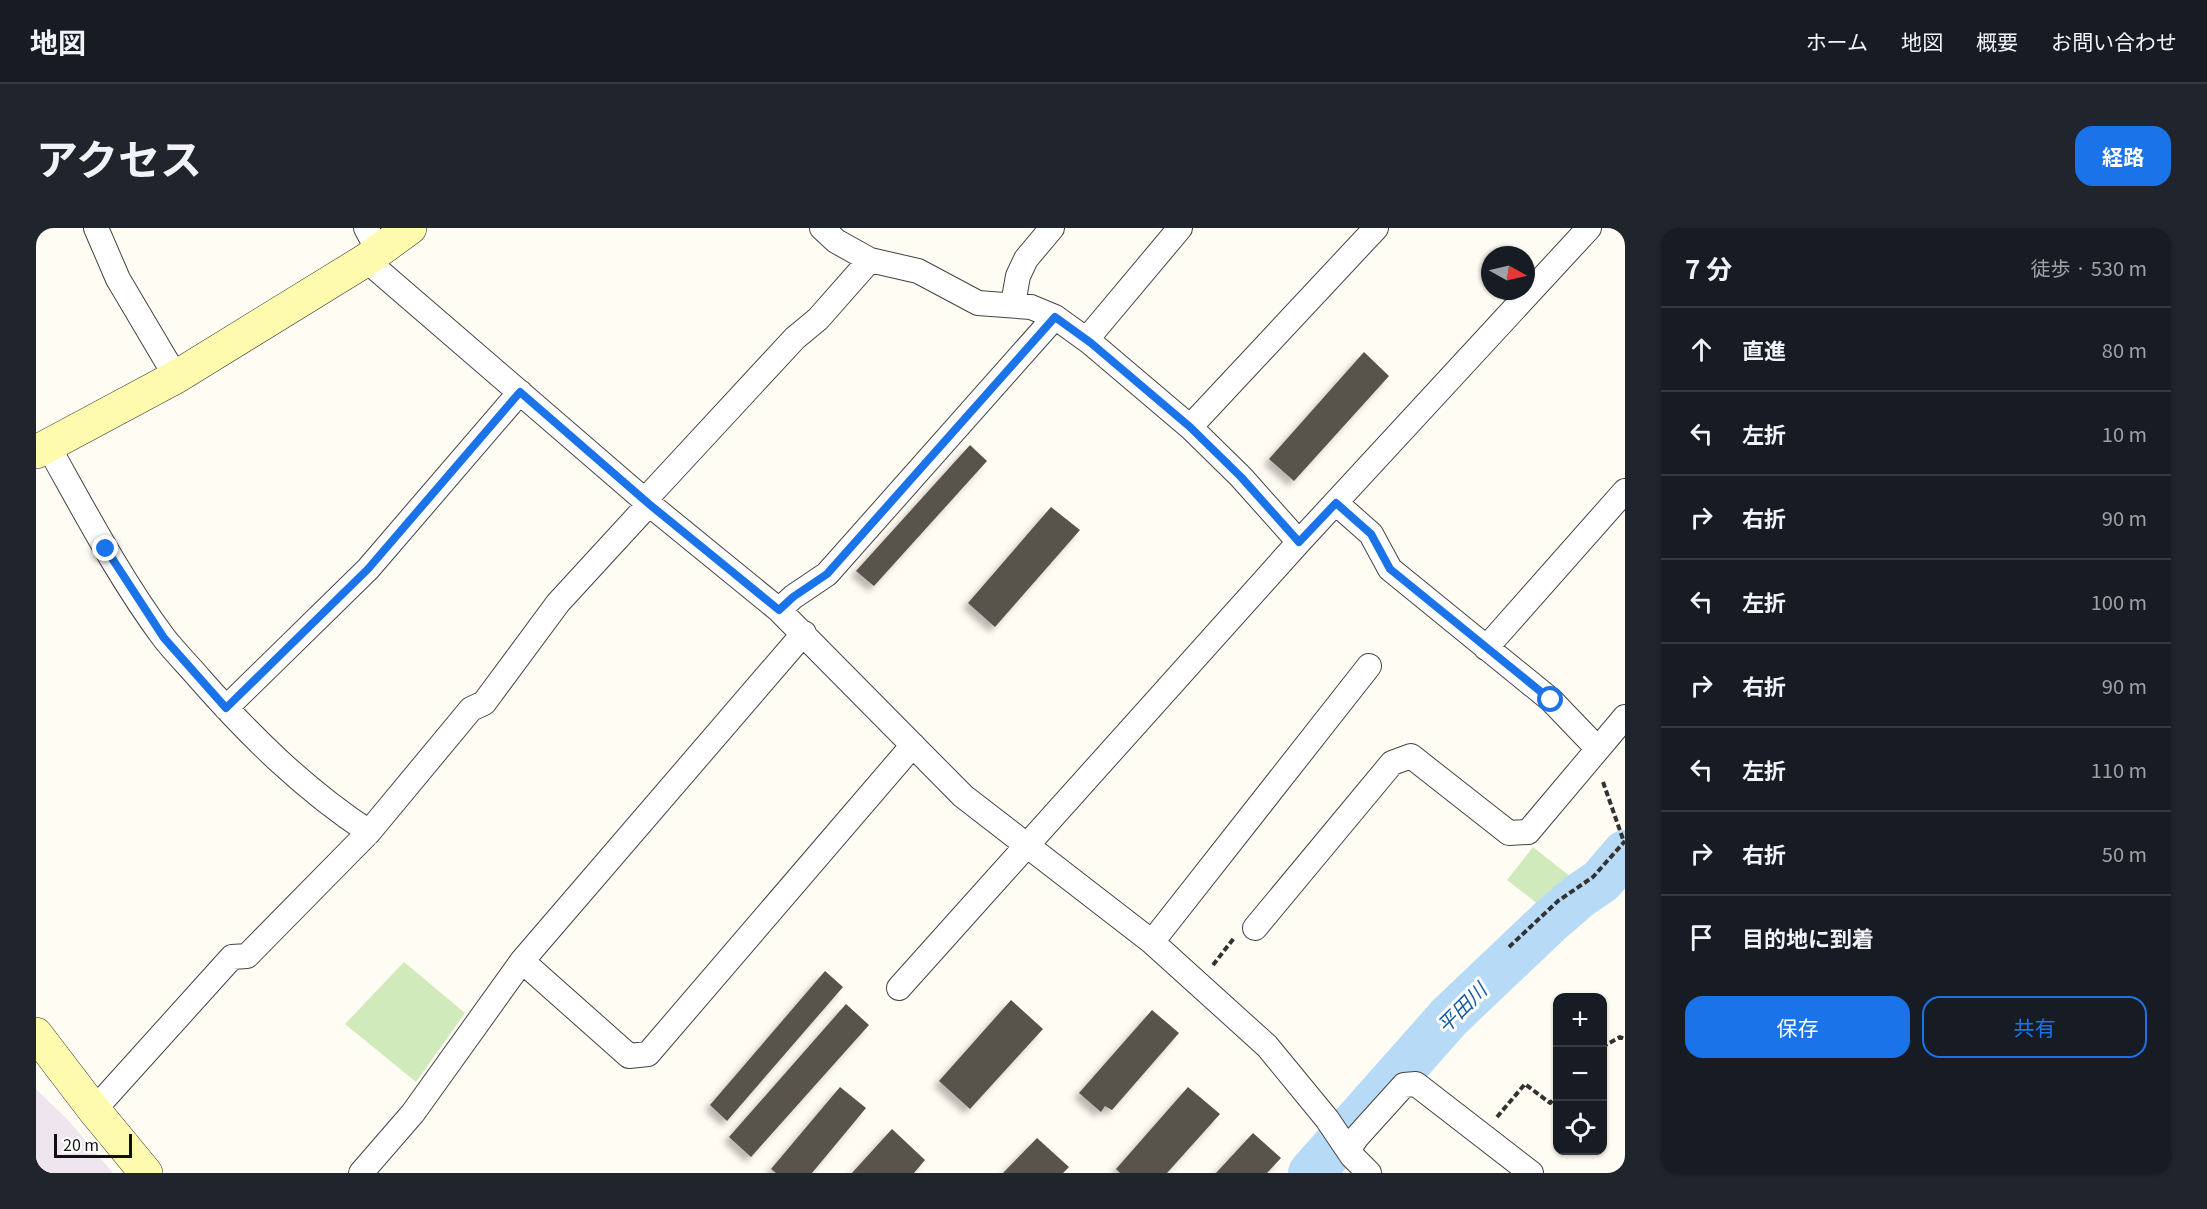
<!DOCTYPE html>
<html lang="ja">
<meta charset="utf-8">
<style>
:root{--surface:#171b24;--page:#20242c;--text:#f1f3f6;--muted:#9ea1a6;--line:#363941;--accent:#1a73e8}
body{margin:0;font-family:Georgia,"Noto Sans JP",serif;background:var(--page);color:var(--text)}
.controls{position:absolute;right:18px;bottom:18px;display:grid;overflow:hidden;border-radius:12px;box-shadow:0 2px 4px #0004}
.controls button{width:54px;height:54px;display:grid;place-items:center;padding:0;border:0;border-bottom:2px solid var(--line);background:var(--surface);color:var(--text);font:30px sans-serif}
.compass{position:absolute;left:1445px;top:18px;width:54px;height:54px;border-radius:50%;background:var(--surface);box-shadow:0 2px 4px #0004;rotate:98deg}
.scale{position:absolute;left:18px;bottom:15px;width:78px;box-sizing:border-box;padding-left:6px;border:3px solid #101010;border-top:0;font-size:16px;line-height:21px;white-space:nowrap;color:#101010;-webkit-text-stroke:4px #fff;paint-order:stroke}
.stop{position:absolute;width:18px;height:18px;margin:-14px;border:4px solid #1a73e8;border-radius:50%;background:#fff}
.stop.end{background:#1a73e8;border-color:#fff;box-shadow:0 2px 6px #0008}
.list{margin:0;padding:0;list-style:none}
h2{display:flex;justify-content:space-between;align-items:center;height:78px;margin:0;padding:0 24px;font-size:26px}
h2 small{font-size:20px;font-weight:400;color:var(--muted)}
.list li{display:grid;grid-template-columns:39px 1fr auto;gap:18px;align-items:center;box-sizing:border-box;height:84px;padding:0 24px;border-top:2px solid var(--line)}
.list b{display:block;font-size:22px;white-space:nowrap}
.list em{font-size:20px;font-style:normal;color:var(--muted)}
.actions{display:flex;gap:12px;padding:18px 24px}
.actions a{flex:1;padding:14px 0;border:2px solid var(--accent);border-radius:18px;text-align:center;font-size:21px;color:var(--accent)}
.actions .main{background:var(--accent);color:#fff}
.icon{flex:none;width:33px;height:33px;fill:none;stroke:currentColor;stroke-width:2;stroke-linecap:round;stroke-linejoin:round}
.map{position:relative;flex:none;width:1589px;height:945px;overflow:hidden;border-radius:18px}
header{display:flex;align-items:center;gap:36px;box-sizing:border-box;height:84px;padding:0 30px;background:var(--surface);border-bottom:2px solid var(--line)}
header strong{font-size:28px}
nav{display:flex;gap:33px;margin-inline-start:auto;font-size:21px}
.intro{display:flex;align-items:center;justify-content:space-between;box-sizing:border-box;height:144px;padding:0 36px}
h1{margin:0;font-size:42px}
.button{padding:15px 27px;border-radius:18px;background:var(--accent);color:#fff;font-size:21px;font-weight:700}
main{display:flex;gap:36px;padding:0 36px}
aside{flex:1;background:var(--surface);border-radius:18px;box-shadow:0 2px 4px #0004}
.map>svg:first-child{display:block}
.industrial{fill:#eee5ee}
.green{fill:#d1eabc}
.lines{fill:none;stroke-linecap:round;stroke-linejoin:round}
.river{stroke:#b7dbf7;stroke-width:46}
.building{fill:#59524c;filter:url(#shadow)}
.street-casing{stroke:#434343;stroke-width:26}
.secondary-casing{stroke:#323232;stroke-width:34}
.path{stroke:#323232;stroke-width:4;stroke-dasharray:6 3;stroke-linecap:butt}
.street{stroke:#fff;stroke-width:24}
.secondary{stroke:#fffbae;stroke-width:33}
.route{stroke:#1a73e8;stroke-width:8}
.labels{text-anchor:middle;dominant-baseline:central;stroke-width:6;stroke-linejoin:round;paint-order:stroke}
.water-label{font-size:20px;font-style:italic;fill:#175da4;stroke:#fff}
</style>
<header>
<strong>地図</strong>
<nav><a>ホーム</a><a>地図</a><a>概要</a><a>お問い合わせ</a></nav>
</header>
<div class="intro"><h1>アクセス</h1><a class="button">経路</a></div>
<main>
<div class="map">
<svg width="1589" height="945" viewBox="0 0 1589 945">
<defs>
<filter id="shadow"><feDropShadow dx="-5.5" dy="5.5" stdDeviation="3" flood-color="#0004"/></filter>
</defs>
<rect width="100%" height="100%" fill="#fffdf3"/>
<!-- industrial -->
<path class="industrial" d="M0 861 32 892 77 945H0Z"/>
<!-- green -->
<path class="green" d="M1497 619 1540 653 1521 666 1507 680 1471 652Z
M368 734 429 785 380 854 309 796Z"/>
<g class="lines">
<!-- river -->
<path class="river" d="M1275 945 1413 789 1514 693 1543 668 1565 653 1589 625"/>
</g>
<!-- building -->
<path class="building" d="M1328 124 1353 148 1258 253 1233 231Z
M934 217 951 233 838 358 820 343Z
M1015 279 1044 302 959 399 932 375Z
M789 743 807 759 691 893 674 877Z
M975 772 1007 801 934 881 903 853Z
M810 776 833 797 715 929 693 909Z
M1116 782 1143 805 1076 882 1069 878 1065 884 1043 865Z
M804 859 830 880 776 945H740L735 941Z
M1152 859 1184 886 1131 945H1084L1080 941Z
M856 901 889 932 878 945H816Z
M1217 905 1245 930 1231 945H1180Z
M1001 910 1033 939 1027 945H967Z"/>
<g class="lines">
<!-- street casing -->
<g class="street-casing">
<path id="street" d="M60 0 82 51 140 149
M330 0 343 24
M786 0 800 13 834 32 882 43 942 75 995 79 1019 89
M330 32 613 276 743 382 927 568 1116 714 1231 818 1291 891 1316 928 1333 945
M977 76 982 48 990 31 1016 0
M1051 111 1144 0
M1154 199 1340 0
M12 218C48 282 84 351 128 410 139 424 152 437 164 451 215 509 269 562 333 604
M609 272 759 110 782 91 834 32
M1300 275 1335 306 1354 341 1515 472 1561 520
M743 382 757 369 791 346 1019 89 1055 115 1154 199 1205 249 1263 314
M1450 420 1589 263
M190 480 332 341 484 164
M1219 700 1356 535 1375 528 1473 605 1492 604 1589 489
M1116 714 1333 438
M486 733 593 828 612 826 877 517
M863 760 1263 314 1553 0
M58 882 196 729 211 728 333 604 435 481 448 475 522 375 613 276
M1312 922 1321 909 1368 857 1380 856 1495 945
M325 945 377 885 486 733 768 405"/>
</g>
<!-- secondary casing -->
<g class="secondary-casing">
<path id="secondary" d="M0 224 140 149 330 32 374 0
M0 806 58 882 110 945"/>
</g>
<!-- path -->
<path class="path" d="M1567 554 1588 614
M1473 719 1522 673 1557 649 1589 613
M1177 737 1198 710
M1566 819 1584 809 1589 811
M1461 889 1489 856 1514 875 1522 867"/>
<!-- street -->
<use href="#street" class="street"/>
<!-- secondary -->
<use href="#secondary" class="secondary"/>
</g>
<g class="lines">
<!-- route -->
<path class="route" d="M70 321 128 410 190 480 332 341 484 164 613 276 743 382 757 369 791 346 1019 89 1055 115 1154 199 1205 249 1263 314 1300 275 1335 306 1354 341 1515 472"/>
</g>
<g class="labels">
<!-- water labels -->
<g class="water-label">
<text transform="translate(1425 779) rotate(-45)">平田川</text>
</g>
</g>
</svg>
<div class="controls">
<button>+</button>
<button>−</button>
<button><svg class="icon" aria-label="locate" viewBox="0 0 24 24"><circle cx="12" cy="12" r="6"/><path d="M12 2v4M12 18v4M2 12h4M18 12h4"/></svg></button>
</div>
<svg class="compass" viewBox="-18 -18 36 36"><path d="M0-13l5 13h-10z" fill="#e53935"/><path d="M0 13l5-13h-10z" fill="#9ea1a6"/></svg>
<div class="scale">20 m</div>
<div class="stop" style="left:1515px;top:472px"></div>
<div class="stop end" style="left:70px;top:321px"></div>
</div>
<aside>
<h2>7 分<small>徒歩 · 530 m</small></h2>
<ul class="list">
<li><svg class="icon" aria-label="ahead" viewBox="0 0 24 24"><path d="M12 20V5M6 11l6-6 6 6"/></svg><div><b>直進</b></div><em>80 m</em></li>
<li><svg class="icon" aria-label="left" viewBox="0 0 24 24"><path d="M17 20v-9H6M10 6l-5 5 5 5"/></svg><div><b>左折</b></div><em>10 m</em></li>
<li><svg class="icon" aria-label="right" viewBox="0 0 24 24"><path d="M7 20v-9h11M14 6l5 5-5 5"/></svg><div><b>右折</b></div><em>90 m</em></li>
<li><svg class="icon" aria-label="left" viewBox="0 0 24 24"><path d="M17 20v-9H6M10 6l-5 5 5 5"/></svg><div><b>左折</b></div><em>100 m</em></li>
<li><svg class="icon" aria-label="right" viewBox="0 0 24 24"><path d="M7 20v-9h11M14 6l5 5-5 5"/></svg><div><b>右折</b></div><em>90 m</em></li>
<li><svg class="icon" aria-label="left" viewBox="0 0 24 24"><path d="M17 20v-9H6M10 6l-5 5 5 5"/></svg><div><b>左折</b></div><em>110 m</em></li>
<li><svg class="icon" aria-label="right" viewBox="0 0 24 24"><path d="M7 20v-9h11M14 6l5 5-5 5"/></svg><div><b>右折</b></div><em>50 m</em></li>
<li><svg class="icon" aria-label="arrive" viewBox="0 0 24 24"><path d="M6 21V4h12l-3 4 3 4H6"/></svg><div><b>目的地に到着</b></div></li>
</ul>
<div class="actions"><a class="main">保存</a><a>共有</a></div>
</aside>
</main>
